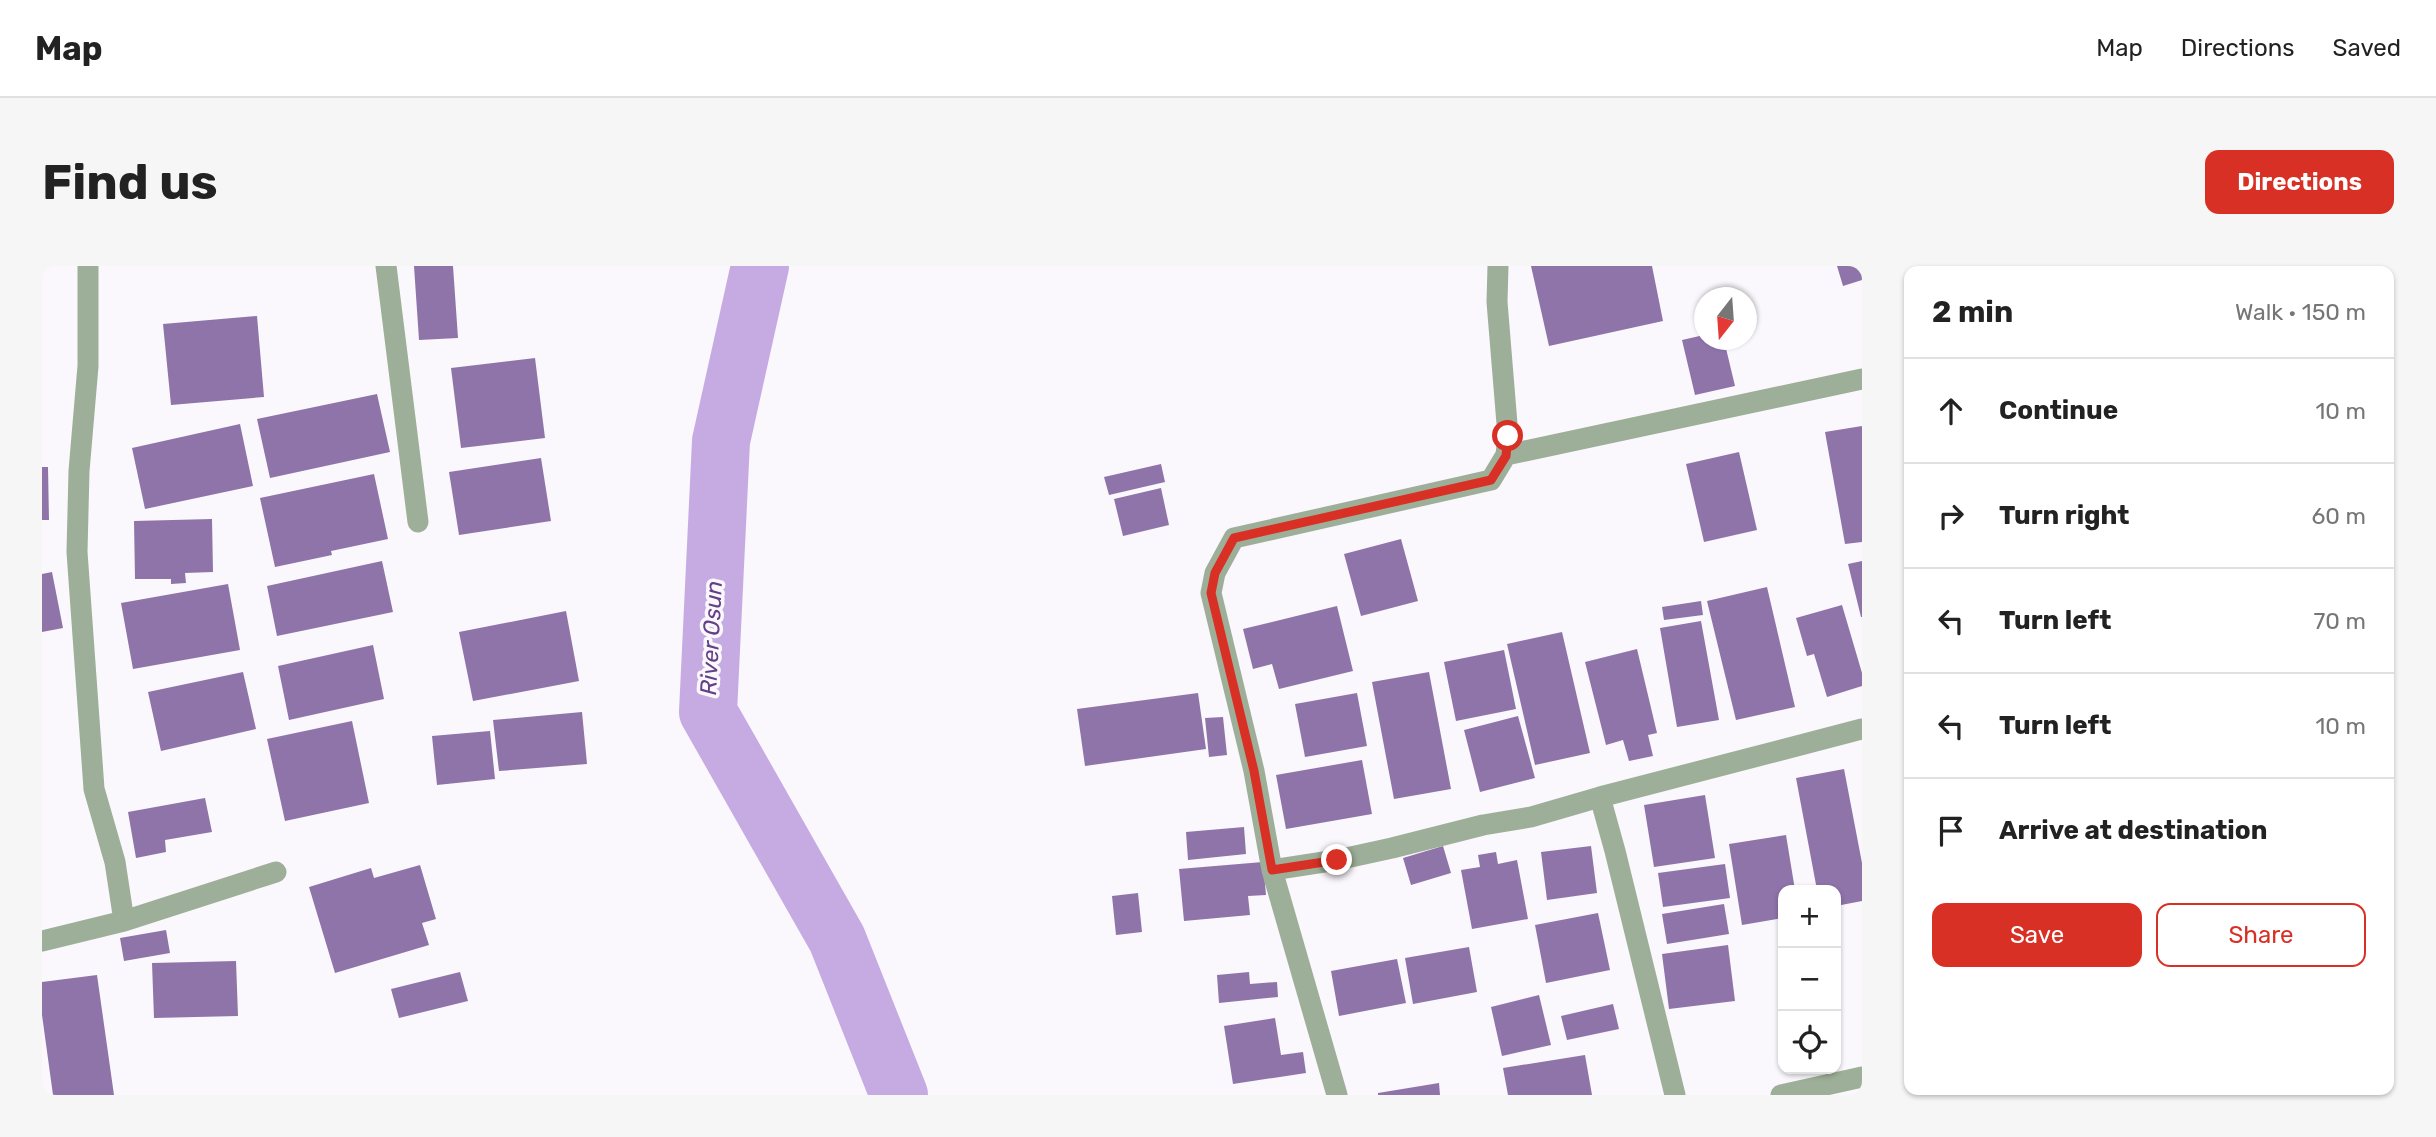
<!DOCTYPE html>
<meta charset="utf-8">
<style>
:root{--surface:#fff;--page:#f6f6f6;--text:#222;--muted:#767676;--line:#e0e0e0;--accent:#d93025}
body{margin:0;font-family:Rubik,sans-serif;background:var(--page);color:var(--text)}
.controls{position:absolute;right:21px;bottom:21px;display:grid;overflow:hidden;border-radius:14px;box-shadow:0 2px 5px #0004}
.controls button{width:63px;height:63px;display:grid;place-items:center;padding:0;border:0;border-bottom:2px solid var(--line);background:var(--surface);color:var(--text);font:35px sans-serif}
.compass{position:absolute;left:1652px;top:21px;width:63px;height:63px;border-radius:50%;background:var(--surface);box-shadow:0 2px 5px #0004;rotate:197deg}
.stop{position:absolute;width:21px;height:21px;margin:-16px;border:5px solid #d93025;border-radius:50%;background:#fff}
.stop.end{background:#d93025;border-color:#fff;box-shadow:0 2px 7px #0008}
.list{margin:0;padding:0;list-style:none}
h2{display:flex;justify-content:space-between;align-items:center;height:91px;margin:0;padding:0 28px;font-size:30px}
h2 small{font-size:23px;font-weight:400;color:var(--muted)}
.list li{display:grid;grid-template-columns:46px 1fr auto;gap:21px;align-items:center;box-sizing:border-box;height:105px;padding:0 28px;border-top:2px solid var(--line)}
.list b{display:block;font-size:26px;white-space:nowrap}
.list em{font-size:23px;font-style:normal;color:var(--muted)}
.actions{display:flex;gap:14px;padding:21px 28px}
.actions a{flex:1;padding:16px 0;border:2px solid var(--accent);border-radius:14px;text-align:center;font-size:24px;color:var(--accent)}
.actions .main{background:var(--accent);color:#fff}
.icon{flex:none;width:38px;height:38px;fill:none;stroke:currentColor;stroke-width:2;stroke-linecap:round;stroke-linejoin:round}
.map{position:relative;flex:none;width:1820px;height:829px;overflow:hidden;border-radius:14px}
header{display:flex;align-items:center;gap:42px;box-sizing:border-box;height:98px;padding:0 35px;background:var(--surface);border-bottom:2px solid var(--line)}
header strong{font-size:33px}
nav{display:flex;gap:38px;margin-inline-start:auto;font-size:24px}
.intro{display:flex;align-items:center;justify-content:space-between;box-sizing:border-box;height:168px;padding:0 42px}
h1{margin:0;font-size:49px}
.button{padding:18px 32px;border-radius:14px;background:var(--accent);color:#fff;font-size:24px;font-weight:700}
main{display:flex;gap:42px;padding:0 42px}
aside{flex:1;background:var(--surface);border-radius:14px;box-shadow:0 2px 5px #0004}
.map>svg:first-child{display:block}
.lines{fill:none;stroke-linecap:round;stroke-linejoin:round}
.river{stroke:#c6abe3;stroke-width:58}
.building{fill:#8e74a9}
.minor{stroke:#9daf98;stroke-width:21}
.route{stroke:#d93025;stroke-width:9}
.labels{text-anchor:middle;dominant-baseline:central;stroke-width:7;stroke-linejoin:round;paint-order:stroke}
.water-label{font-size:23px;font-style:italic;fill:#634084;stroke:#faf7fd}
</style>
<header>
<strong>Map</strong>
<nav><a>Map</a><a>Directions</a><a>Saved</a></nav>
</header>
<div class="intro"><h1>Find us</h1><a class="button">Directions</a></div>
<main>
<div class="map">
<svg width="1820" height="829" viewBox="0 0 1820 829">
<rect width="100%" height="100%" fill="#faf7fd"/>
<g class="lines">
<!-- river -->
<path class="river" d="M718 0 679 175 666 446 795 673 857 829"/>
</g>
<!-- building -->
<path class="building" d="M372 0H411L416 72 377 74Z
M1489 0H1610L1621 55 1507 80Z
M1795 0H1820V14L1801 20Z
M215 50 222 131 129 139 121 58Z
M1662 69V74H1682L1693 120 1653 129 1640 74Z
M493 92 503 172 419 182 409 102Z
M335 128 348 186 228 212 215 153Z
M198 158 211 220 103 243 90 182Z
M1820 160V276L1803 278 1783 166Z
M1697 186 1715 264 1662 276 1644 198Z
M499 192 509 255 417 269 407 206Z
M1119 198 1123 216 1067 229 1062 211Z
M0 201H6L7 254H0Z
M332 208 346 273 289 285 290 289 233 301 218 232Z
M1119 222 1127 259 1081 270 1072 233Z
M170 253 171 306 143 307 144 317 129 318V313H93L92 255Z
M1359 273 1376 335 1319 350 1302 288Z
M340 295 351 346 235 370 225 320Z
M1820 295V351H1819L1806 298Z
M10 306 21 362 0 366V308Z
M186 318 198 384 91 403 79 337Z
M1725 321 1753 441 1694 454 1665 335Z
M1659 335 1661 349 1622 354 1620 341Z
M1800 339 1820 407V420L1785 431 1772 388 1765 390 1754 352Z
M1295 340 1311 405 1237 423 1230 398 1211 403 1201 363Z
M524 345 537 415 431 435 417 366Z
M1659 355 1677 454 1635 461 1618 362Z
M1520 366 1548 487 1493 499 1465 378Z
M331 379 342 433 247 454 236 400Z
M1595 383 1615 467 1606 469 1611 490 1587 495 1581 474 1564 479 1543 396Z
M1462 384 1474 443 1414 455 1402 396Z
M201 406 214 463 119 485 106 426Z
M1387 406 1409 523 1352 533 1330 416Z
M1156 427 1164 483 1043 500 1035 443Z
M1315 427 1325 480 1263 491 1253 438Z
M540 446 545 498 457 505 451 454Z
M1476 450 1493 512 1438 526 1422 464Z
M1181 451 1185 489 1167 491 1163 452Z
M310 455 327 537 243 555 225 473Z
M448 465 453 513 395 519 390 470Z
M1320 494 1330 548 1244 563 1234 509Z
M1802 503 1820 597V635L1794 640V624H1775L1754 512Z
M1663 529 1673 592 1612 601 1602 539Z
M163 532 170 566 123 574 124 586 94 592 86 546Z
M1202 561 1204 588 1146 594 1144 566Z
M1744 569 1753 624H1741V652L1700 659 1687 578Z
M1401 580 1409 607 1369 619 1361 592Z
M1549 580 1555 627 1505 634 1499 586Z
M1454 586 1456 598 1475 594 1486 653 1430 663 1419 604 1438 601 1436 589Z
M1221 596 1224 629 1206 630 1208 649 1142 655 1137 603Z
M1683 598 1688 632 1621 641 1616 607Z
M378 599 394 653 380 657 387 679 293 707 267 621 329 602 332 612Z
M1096 627 1100 666 1074 669 1070 630Z
M1682 638 1687 668 1625 678 1620 648Z
M1556 647 1568 704 1504 717 1493 659Z
M124 664 128 687 82 695 78 672Z
M1686 679 1693 735 1627 743 1620 688Z
M1427 681 1435 726 1371 738 1363 692Z
M1355 693 1364 737 1297 750 1289 705Z
M194 695 196 750 112 752 110 697Z
M418 706 426 735 357 752 349 723Z
M1207 706 1208 718 1235 716 1236 731 1177 737 1175 709Z
M55 709 72 829H11L0 749V716Z
M1497 729 1509 779 1460 790 1449 741Z
M1571 738 1577 763 1525 774 1519 750Z
M1233 752 1239 789 1261 786 1264 807 1191 818 1182 760Z
M1543 789 1550 829H1466L1461 802Z
M1397 817 1398 829H1336V827Z"/>
<g class="lines">
<!-- minor -->
<path class="minor" d="M46 0V100L37 205 35 286 52 523 73 596 82 655
M344 0 376 256
M1464 189 1820 113
M1558 531 1820 463
M1230 604 1295 594 1350 582 1441 559 1489 551 1558 531 1573 585 1633 829
M0 675 82 655 234 606
M1295 829 1230 604 1212 505 1169 327 1173 307 1192 272 1449 214 1464 189 1466 170 1455 36 1456 0
M1739 829 1820 811"/>
</g>
<g class="lines">
<!-- route -->
<path class="route" d="M1295 594 1230 604 1212 505 1169 327 1173 307 1192 272 1449 214 1464 190 1466 170"/>
</g>
<g class="labels">
<!-- water labels -->
<g class="water-label">
<text transform="translate(669 372) rotate(-87)">River Osun</text>
</g>
</g>
</svg>
<div class="controls">
<button>+</button>
<button>−</button>
<button><svg class="icon" aria-label="locate" viewBox="0 0 24 24"><circle cx="12" cy="12" r="6"/><path d="M12 2v4M12 18v4M2 12h4M18 12h4"/></svg></button>
</div>
<svg class="compass" viewBox="-18 -18 36 36"><path d="M0-13l5 13h-10z" fill="#e53935"/><path d="M0 13l5-13h-10z" fill="#767676"/></svg>
<div class="stop" style="left:1466px;top:170px"></div>
<div class="stop end" style="left:1295px;top:594px"></div>
</div>
<aside>
<h2>2 min<small>Walk · 150 m</small></h2>
<ul class="list">
<li><svg class="icon" aria-label="ahead" viewBox="0 0 24 24"><path d="M12 20V5M6 11l6-6 6 6"/></svg><div><b>Continue</b></div><em>10 m</em></li>
<li><svg class="icon" aria-label="right" viewBox="0 0 24 24"><path d="M7 20v-9h11M14 6l5 5-5 5"/></svg><div><b>Turn right</b></div><em>60 m</em></li>
<li><svg class="icon" aria-label="left" viewBox="0 0 24 24"><path d="M17 20v-9H6M10 6l-5 5 5 5"/></svg><div><b>Turn left</b></div><em>70 m</em></li>
<li><svg class="icon" aria-label="left" viewBox="0 0 24 24"><path d="M17 20v-9H6M10 6l-5 5 5 5"/></svg><div><b>Turn left</b></div><em>10 m</em></li>
<li><svg class="icon" aria-label="arrive" viewBox="0 0 24 24"><path d="M6 21V4h12l-3 4 3 4H6"/></svg><div><b>Arrive at destination</b></div></li>
</ul>
<div class="actions"><a class="main">Save</a><a>Share</a></div>
</aside>
</main>
